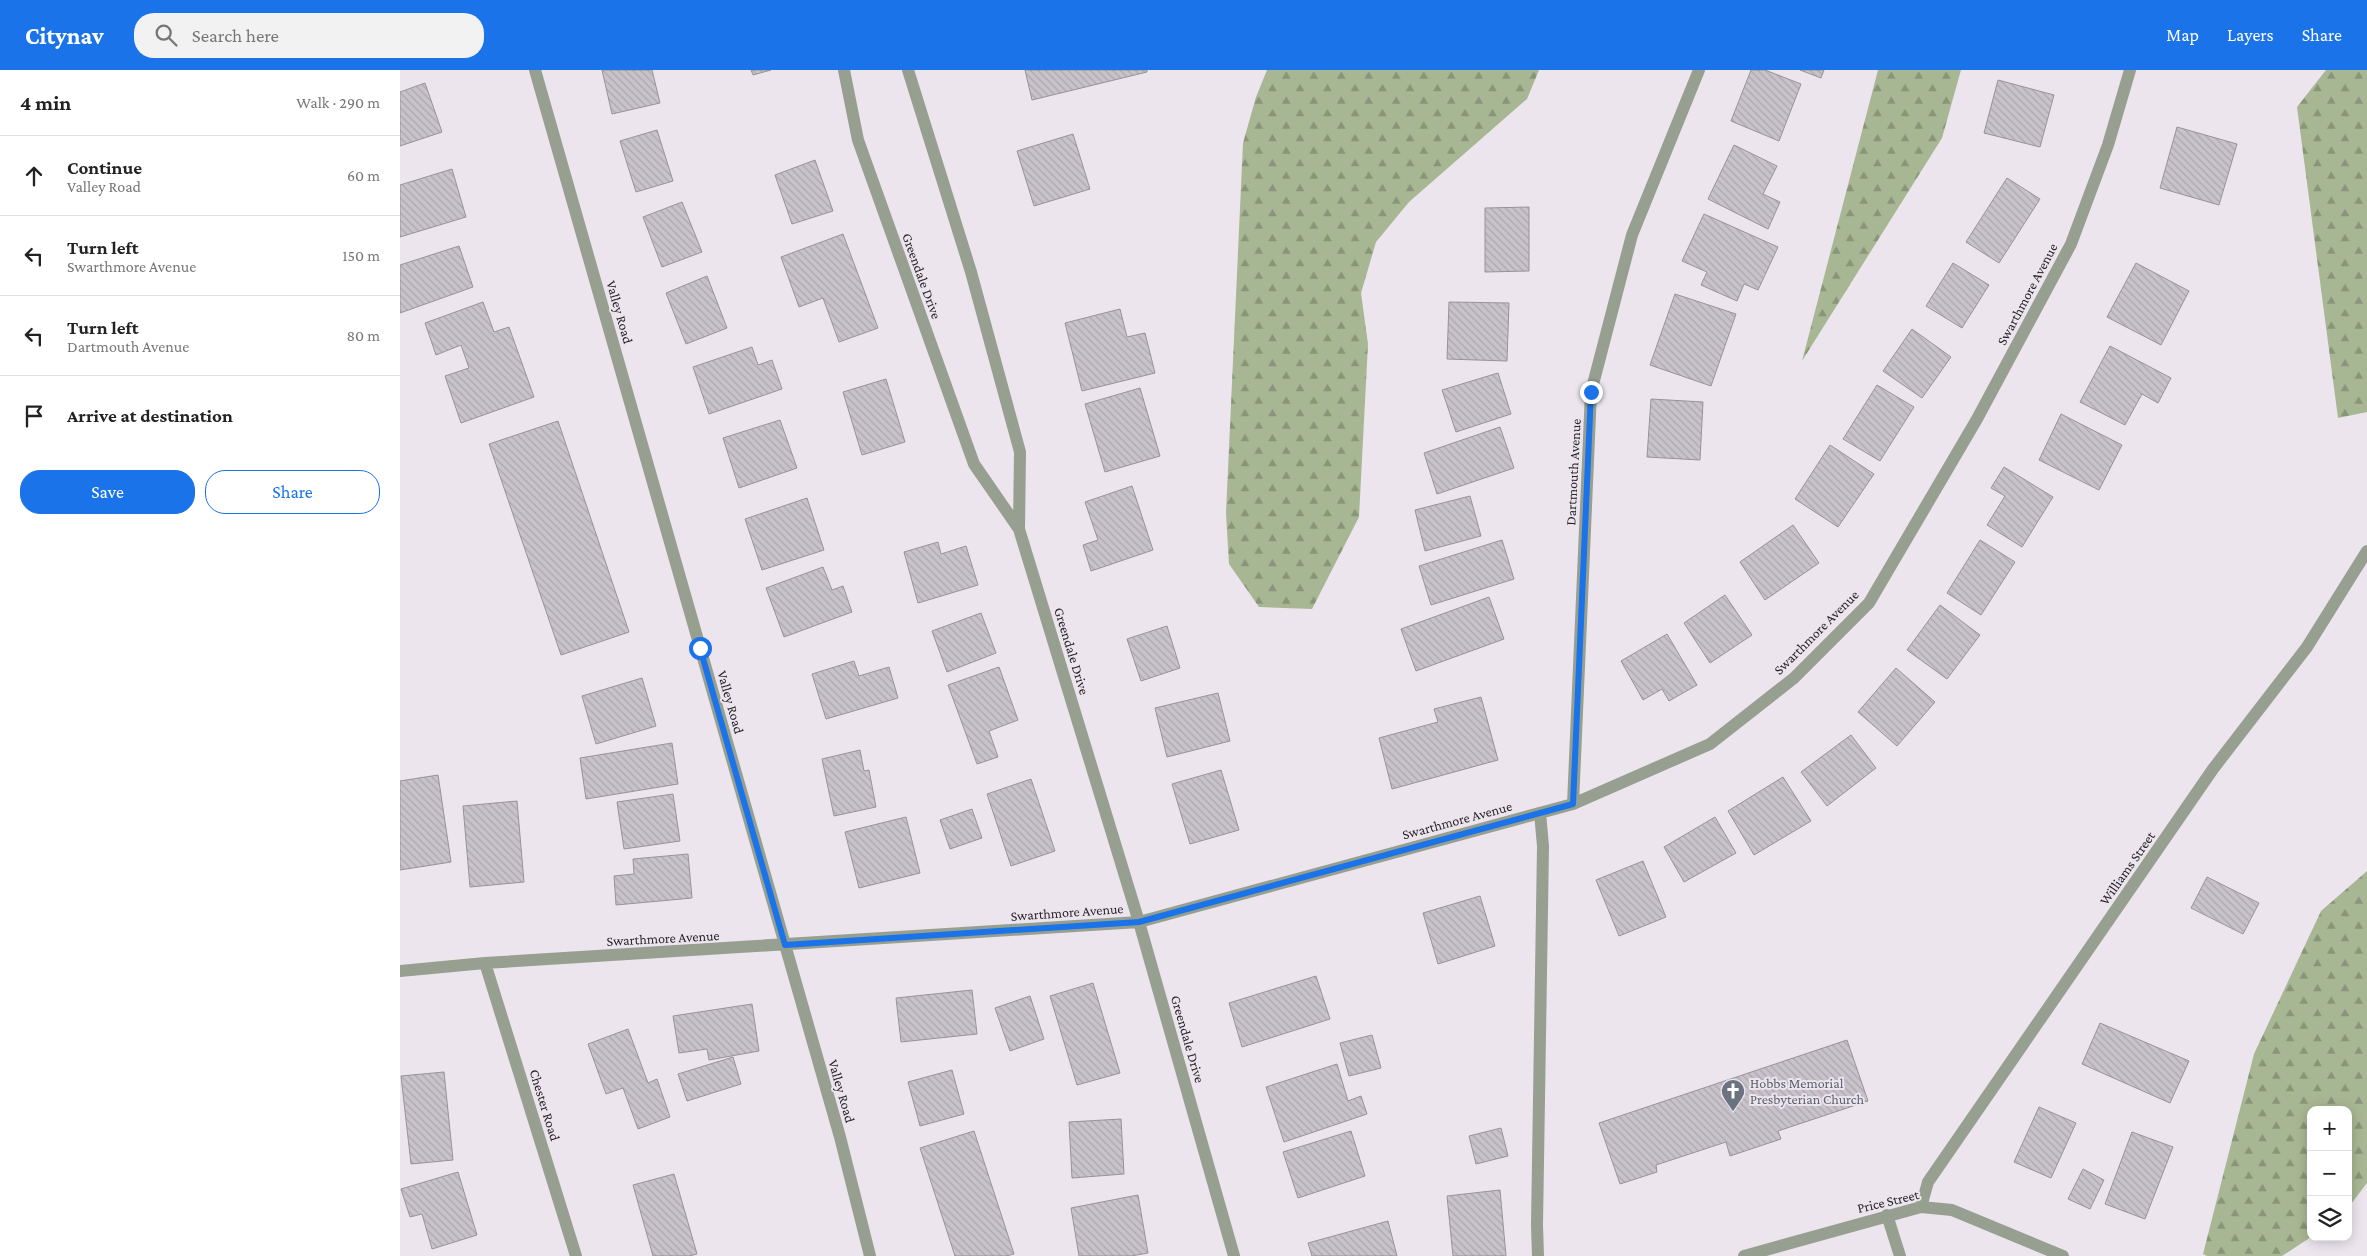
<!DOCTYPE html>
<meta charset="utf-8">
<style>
:root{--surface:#fff;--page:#f2f2f2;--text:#222;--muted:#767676;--line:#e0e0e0;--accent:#1a73e8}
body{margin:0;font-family:"Crimson Pro",serif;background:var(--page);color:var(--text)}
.controls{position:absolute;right:15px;bottom:15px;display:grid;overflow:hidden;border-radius:10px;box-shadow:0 2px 12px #0003}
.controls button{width:45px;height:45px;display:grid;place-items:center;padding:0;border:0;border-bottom:1px solid var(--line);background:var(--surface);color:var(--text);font:25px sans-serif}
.stop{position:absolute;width:15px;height:15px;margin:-11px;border:4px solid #1a73e8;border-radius:50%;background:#fff}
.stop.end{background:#1a73e8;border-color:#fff;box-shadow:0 1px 5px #0008}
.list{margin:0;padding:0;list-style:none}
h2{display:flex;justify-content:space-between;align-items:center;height:65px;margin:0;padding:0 20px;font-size:21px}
h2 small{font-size:16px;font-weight:400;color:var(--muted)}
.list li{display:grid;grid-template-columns:32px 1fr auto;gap:15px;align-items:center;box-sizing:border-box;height:80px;padding:0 20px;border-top:1px solid var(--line)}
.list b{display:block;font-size:19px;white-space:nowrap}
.list p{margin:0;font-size:16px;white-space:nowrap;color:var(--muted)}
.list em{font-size:16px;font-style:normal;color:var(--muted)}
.actions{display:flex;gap:10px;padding:15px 20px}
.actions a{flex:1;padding:11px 0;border:1px solid var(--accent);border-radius:20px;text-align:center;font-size:18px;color:var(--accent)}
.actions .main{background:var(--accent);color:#fff}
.icon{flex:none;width:28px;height:28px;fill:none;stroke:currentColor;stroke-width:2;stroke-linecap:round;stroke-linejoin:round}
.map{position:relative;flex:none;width:1967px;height:1186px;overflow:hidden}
header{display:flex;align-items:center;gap:30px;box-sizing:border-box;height:70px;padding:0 25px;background:var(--accent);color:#fff}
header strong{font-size:24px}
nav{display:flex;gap:28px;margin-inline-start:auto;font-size:18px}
.search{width:350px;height:45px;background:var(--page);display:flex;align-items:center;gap:12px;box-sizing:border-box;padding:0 18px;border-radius:20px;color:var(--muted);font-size:19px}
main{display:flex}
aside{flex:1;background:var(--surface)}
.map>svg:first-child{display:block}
.forest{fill:url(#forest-firs)}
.building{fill:url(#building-back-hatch);stroke:#98929a}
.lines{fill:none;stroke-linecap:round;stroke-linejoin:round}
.service{stroke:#979f90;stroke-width:12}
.minor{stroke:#979f90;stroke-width:12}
.route{stroke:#1a73e8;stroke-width:6}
.labels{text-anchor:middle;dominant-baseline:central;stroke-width:4;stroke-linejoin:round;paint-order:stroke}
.street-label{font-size:14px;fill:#272528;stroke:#ece5ee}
.worship-label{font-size:14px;fill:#5b616d;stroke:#ece5ee;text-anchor:start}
</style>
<header>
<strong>Citynav</strong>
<div class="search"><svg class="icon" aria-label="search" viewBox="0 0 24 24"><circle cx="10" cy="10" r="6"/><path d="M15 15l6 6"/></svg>Search here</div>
<nav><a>Map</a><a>Layers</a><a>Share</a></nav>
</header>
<main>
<aside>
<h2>4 min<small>Walk · 290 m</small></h2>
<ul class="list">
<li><svg class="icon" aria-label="ahead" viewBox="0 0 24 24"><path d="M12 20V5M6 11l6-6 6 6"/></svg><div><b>Continue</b><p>Valley Road</p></div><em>60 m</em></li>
<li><svg class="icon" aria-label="left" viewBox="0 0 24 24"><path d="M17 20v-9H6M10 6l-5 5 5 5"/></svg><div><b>Turn left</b><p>Swarthmore Avenue</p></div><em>150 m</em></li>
<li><svg class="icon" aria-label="left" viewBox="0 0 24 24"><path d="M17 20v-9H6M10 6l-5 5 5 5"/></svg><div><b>Turn left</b><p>Dartmouth Avenue</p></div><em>80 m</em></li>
<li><svg class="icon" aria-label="arrive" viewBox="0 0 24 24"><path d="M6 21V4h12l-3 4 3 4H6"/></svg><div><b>Arrive at destination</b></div></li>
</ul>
<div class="actions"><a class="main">Save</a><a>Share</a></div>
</aside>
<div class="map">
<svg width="1967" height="1186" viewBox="0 0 1967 1186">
<defs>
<pattern id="forest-firs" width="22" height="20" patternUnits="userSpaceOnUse" patternTransform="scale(1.25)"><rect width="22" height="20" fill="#a8b793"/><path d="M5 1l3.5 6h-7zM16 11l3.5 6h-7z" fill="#899578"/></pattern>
<pattern id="building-back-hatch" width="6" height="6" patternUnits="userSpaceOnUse" patternTransform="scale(1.25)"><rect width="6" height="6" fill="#c8c2ca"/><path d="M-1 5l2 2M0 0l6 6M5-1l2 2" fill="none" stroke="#aca7ae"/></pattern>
</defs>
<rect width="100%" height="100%" fill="#ece5ee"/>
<!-- forest -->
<path class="forest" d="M867 0H1139L1127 29 1009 132 976 172 961 223 968 274 959 447 912 539 859 537 829 494 826 443 843 73 856 27Z
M1478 0H1561L1542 68 1402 291Z
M1926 0H1967V342L1938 348 1897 37Z
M1967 801V1113L1948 1138V1040H1911V1167L1882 1186H1807L1803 1184 1854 984 1921 841Z"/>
<!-- building -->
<path class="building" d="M202 0H252L260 33 212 44Z
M351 0H371L353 5Z
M625 0H747V2L632 30Z
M1351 0H1365L1401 14 1379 71 1331 51Z
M1400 0H1424L1421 8Z
M1598 10 1654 25 1640 77 1584 63Z
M25 13 42 62 0 76V22Z
M1777 57 1837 74 1819 135 1760 118Z
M257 60 273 111 236 122 220 71Z
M673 64 690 119 634 136 617 81Z
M1334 75 1377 96 1363 124 1380 132 1368 159 1308 129Z
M415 90 433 141 392 154 375 105Z
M52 99 66 147 0 167V115Z
M1607 108 1640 129 1599 193 1566 172Z
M282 132 302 182 262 197 243 147Z
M1129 137V201L1085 202V138Z
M1304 144 1378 177 1358 220 1344 214 1337 231 1301 215 1307 202 1282 191Z
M443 164 478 258 439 272 423 228 399 237 381 187Z
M59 176 73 217 0 243V195Z
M1553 193 1589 215 1562 258 1526 236Z
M1736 193 1789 221 1761 275 1707 247Z
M307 206 327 258 286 274 266 223Z
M1275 224 1336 244 1311 316 1250 295Z
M83 232 94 262 109 257 134 327 61 353 45 306 69 298 61 275 36 285 25 253Z
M1049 232 1109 233 1107 291 1047 289Z
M720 239 727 267 745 263 755 303 682 321 665 253Z
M1512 259 1551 287 1522 328 1483 301Z
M1710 276 1771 308 1758 333 1742 324 1725 355 1680 332Z
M352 277 358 295 372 290 382 319 309 344 293 297Z
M1098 303 1111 344 1056 362 1042 320Z
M486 309 505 372 462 385 443 322Z
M1477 315 1514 337 1480 391 1443 369Z
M740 318 760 386 705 402 685 334Z
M1251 329 1303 332 1300 390 1247 387Z
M1661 344 1722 375 1699 420 1639 390Z
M380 350 397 398 339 418 323 368Z
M158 351 229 562 161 585 89 374Z
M1100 357 1114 398 1037 424 1024 383Z
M1430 375 1474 404 1438 457 1395 429Z
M1604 397 1653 427 1622 477 1587 455 1605 426 1591 418Z
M732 416 753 480 691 501 683 475 698 470 685 432Z
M1070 426 1081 466 1025 481 1015 440Z
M407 428 424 480 362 500 345 449Z
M1393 455 1419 493 1365 530 1340 492Z
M1102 470 1114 509 1031 535 1019 496Z
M1580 470 1615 492 1581 545 1547 523Z
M538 472 541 484 566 476 578 515 518 533 504 482Z
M423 497 432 520 443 516 452 542 384 567 366 518Z
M1325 525 1352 565 1310 593 1284 553Z
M1089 527 1104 569 1016 601 1001 559Z
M1540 535 1580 565 1547 609 1507 580Z
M581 543 596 583 547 602 532 561Z
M767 556 780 598 741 611 727 569Z
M1267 564 1297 615 1269 631 1262 619 1243 630 1221 591Z
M454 591 459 606 489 597 498 628 426 649 412 604Z
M599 597 618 650 589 661 598 687 577 694 548 615Z
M1496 598 1535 632 1497 676 1458 642Z
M242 608 256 656 196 674 182 626Z
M818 623 830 671 767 687 755 638Z
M1081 627 1098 690 992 719 979 668 1038 652 1034 639Z
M1451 665 1476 698 1427 736 1401 702Z
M272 673 278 714 186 729 180 688Z
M460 680 464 701 469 700 476 737 434 746 422 689Z
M821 700 839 760 790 774 772 714Z
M38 705 51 792 0 800V711Z
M1383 707 1411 751 1354 785 1328 741Z
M631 709 655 781 611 796 587 724Z
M273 724 280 771 224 779 217 732Z
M117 731 124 812 70 817 63 736Z
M572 739 582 768 550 779 540 750Z
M506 747 520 803 459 818 445 762Z
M1315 747 1336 783 1284 812 1264 777Z
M288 784 292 828 216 835 214 806 234 804 233 789Z
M1243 791 1266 847 1219 866 1196 810Z
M1807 807 1859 833 1843 864 1791 838Z
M1080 826 1095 876 1038 894 1023 843Z
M916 906 930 949 842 977 829 933Z
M693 913 720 1003 677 1015 650 926Z
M572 920 577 964 501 972 496 928Z
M630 926 644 969 610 981 595 938Z
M352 934 359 981 309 990 307 979 279 983 273 946Z
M1700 953 1789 991 1770 1033 1682 994Z
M228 959 248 1013 257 1009 270 1047 238 1059 223 1018 206 1024 188 974Z
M972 965 981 998 949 1006 940 973Z
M1447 970 1468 1031 1378 1061 1381 1069 1330 1086 1326 1072 1256 1095 1257 1102 1220 1114 1199 1053Z
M333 987 341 1014 287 1031 278 1004Z
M937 994 948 1031 961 1026 967 1044 884 1072 866 1017Z
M552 1000 564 1044 520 1056 508 1012Z
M44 1002 53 1090 11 1094 1 1006Z
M1639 1037 1676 1053 1651 1108 1614 1092Z
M721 1049 724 1104 672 1108 669 1052Z
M1101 1058 1108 1086 1076 1094 1069 1066Z
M574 1061 614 1184 606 1186H555L520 1078Z
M951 1061 965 1106 898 1128 883 1082Z
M1732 1062 1773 1077 1745 1149 1705 1134Z
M1683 1099 1704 1110 1690 1139 1668 1129Z
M58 1102 77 1165 32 1179 22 1144 10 1147 1 1119Z
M274 1104 297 1184 289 1186H253L233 1115Z
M1100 1120 1106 1186H1053L1047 1126Z
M738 1125 748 1183 731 1186H679L671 1138Z
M988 1151 997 1186H912L908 1173Z"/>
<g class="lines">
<!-- service -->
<path class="service" d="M1138 1186 1137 1155 1143 776 1140 743"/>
<!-- minor -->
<path class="minor" d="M135 0 440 1067 470 1186
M444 0 458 70 574 394 619 459 739 852 834 1186
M508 0 571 202 620 382 619 459
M1173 734 1191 322 1232 165 1299 0
M85 893 176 1186
M0 901 85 893 739 852 1173 734 1310 674 1394 608 1469 533 1577 349 1671 174 1708 75 1730 0
M1521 1137 1528 1112 1813 699 1907 577 1967 481
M1487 1145 1500 1186
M1344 1186 1521 1137 1552 1140 1663 1186"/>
</g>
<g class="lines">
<!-- route -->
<path class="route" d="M300 578 385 875 739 852 1173 734 1191 322"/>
</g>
<!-- icons -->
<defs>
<g id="church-pin" transform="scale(1.25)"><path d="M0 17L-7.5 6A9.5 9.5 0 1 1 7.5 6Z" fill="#6b7280" stroke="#ece5ee"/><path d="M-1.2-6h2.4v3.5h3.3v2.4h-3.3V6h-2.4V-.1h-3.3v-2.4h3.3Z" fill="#fff"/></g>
</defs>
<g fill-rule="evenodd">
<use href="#church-pin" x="1333" y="1021"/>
</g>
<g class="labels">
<!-- street labels -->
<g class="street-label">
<text transform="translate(522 206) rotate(70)">Greendale Drive</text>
<text transform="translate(1627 224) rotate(-62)">Swarthmore Avenue</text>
<text transform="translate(220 242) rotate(74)">Valley Road</text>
<text transform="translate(1173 402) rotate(-87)">Dartmouth Avenue</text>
<text transform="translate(1416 562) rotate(-45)">Swarthmore Avenue</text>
<text transform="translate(672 581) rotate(73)">Greendale Drive</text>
<text transform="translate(331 632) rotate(74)">Valley Road</text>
<text transform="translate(1057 750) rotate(-15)">Swarthmore Avenue</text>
<text transform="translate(1727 798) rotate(-55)">Williams Street</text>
<text transform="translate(667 842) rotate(-4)">Swarthmore Avenue</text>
<text transform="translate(263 868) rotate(-3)">Swarthmore Avenue</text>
<text transform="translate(788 969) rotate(74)">Greendale Drive</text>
<text transform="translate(442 1021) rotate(74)">Valley Road</text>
<text transform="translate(145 1035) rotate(73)">Chester Road</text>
<text transform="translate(1488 1131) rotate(-13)">Price Street</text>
</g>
<!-- worship labels -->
<g class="worship-label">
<text x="1350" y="1013">Hobbs Memorial<tspan x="1350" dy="16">Presbyterian Church</tspan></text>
</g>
</g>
</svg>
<div class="controls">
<button>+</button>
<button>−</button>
<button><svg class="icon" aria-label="layers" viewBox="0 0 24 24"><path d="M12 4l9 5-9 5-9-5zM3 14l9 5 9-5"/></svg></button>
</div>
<div class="stop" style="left:300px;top:578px"></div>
<div class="stop end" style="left:1191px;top:322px"></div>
</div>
</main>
